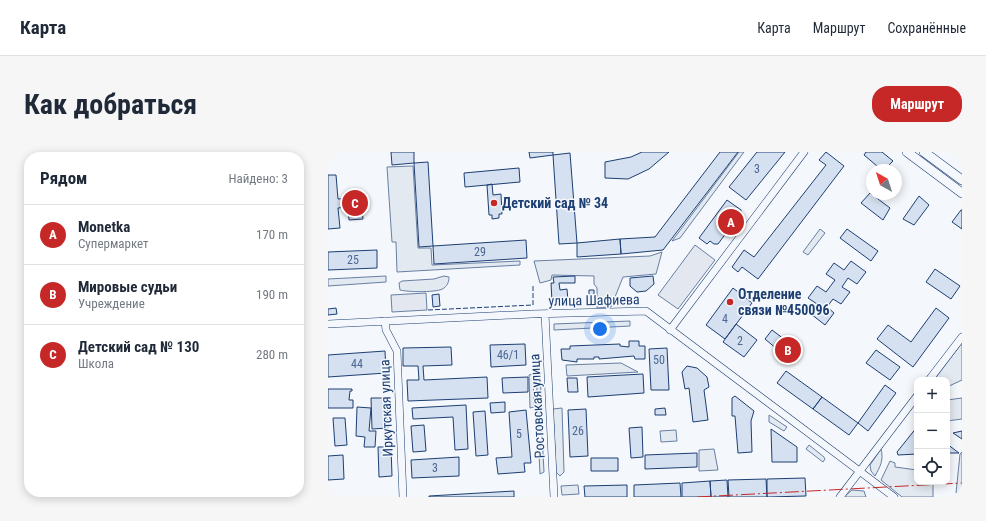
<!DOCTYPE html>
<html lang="ru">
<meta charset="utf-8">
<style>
:root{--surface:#fff;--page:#f6f6f7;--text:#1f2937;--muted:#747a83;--line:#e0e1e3;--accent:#c62828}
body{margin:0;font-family:"Roboto Condensed",sans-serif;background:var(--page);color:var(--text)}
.controls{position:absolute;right:12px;bottom:12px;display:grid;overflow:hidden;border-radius:8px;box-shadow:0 2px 10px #0003}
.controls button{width:36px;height:36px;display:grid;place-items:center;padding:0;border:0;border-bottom:1px solid var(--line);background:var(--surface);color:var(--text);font:20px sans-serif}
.compass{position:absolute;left:538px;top:12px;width:36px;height:36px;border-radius:50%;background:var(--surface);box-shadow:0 2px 10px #0003;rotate:321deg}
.you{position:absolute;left:272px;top:177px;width:14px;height:14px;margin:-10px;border:3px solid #fff;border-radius:50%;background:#1a73e8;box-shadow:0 0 0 6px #1a73e833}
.badge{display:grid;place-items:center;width:26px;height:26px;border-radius:50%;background:var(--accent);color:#fff;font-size:13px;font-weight:700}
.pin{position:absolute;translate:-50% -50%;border:2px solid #fff;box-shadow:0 1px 4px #0006}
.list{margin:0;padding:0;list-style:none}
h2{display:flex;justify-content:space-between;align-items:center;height:52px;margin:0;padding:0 16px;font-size:17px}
h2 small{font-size:13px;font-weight:400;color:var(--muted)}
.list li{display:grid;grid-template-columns:26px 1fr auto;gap:12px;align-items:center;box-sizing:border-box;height:60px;padding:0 16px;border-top:1px solid var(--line)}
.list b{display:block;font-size:15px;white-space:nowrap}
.list p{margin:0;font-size:13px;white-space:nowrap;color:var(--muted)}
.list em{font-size:13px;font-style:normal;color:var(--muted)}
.icon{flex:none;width:22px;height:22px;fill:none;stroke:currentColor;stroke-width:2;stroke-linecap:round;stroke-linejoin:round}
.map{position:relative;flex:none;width:634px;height:345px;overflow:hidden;border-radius:16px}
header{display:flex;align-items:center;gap:24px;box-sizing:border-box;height:56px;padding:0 20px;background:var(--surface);border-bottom:1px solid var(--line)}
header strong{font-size:19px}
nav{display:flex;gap:22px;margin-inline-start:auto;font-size:14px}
.intro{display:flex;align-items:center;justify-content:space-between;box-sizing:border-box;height:96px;padding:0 24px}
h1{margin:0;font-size:28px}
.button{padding:10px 18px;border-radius:16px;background:var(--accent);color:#fff;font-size:14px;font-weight:700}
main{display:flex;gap:24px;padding:0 24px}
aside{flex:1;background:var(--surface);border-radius:16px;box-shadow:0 2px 10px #0003}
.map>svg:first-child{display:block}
.green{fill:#e3e9f0;stroke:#687fa3}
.parking{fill:#e3e8f0;stroke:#687fa3}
.building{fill:#d5e0f0;stroke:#1d3f73}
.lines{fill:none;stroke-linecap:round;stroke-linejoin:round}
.minor-casing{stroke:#1d3f73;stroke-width:8}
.major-casing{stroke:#1d3f73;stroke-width:10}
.minor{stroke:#f4f7fb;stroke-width:7}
.major{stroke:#f4f7fb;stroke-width:9}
.fence{stroke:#1d3f73;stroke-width:1;stroke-dasharray:5 2;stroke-linecap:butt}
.power{stroke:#c62828;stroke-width:1;stroke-dasharray:14 3 2 3;stroke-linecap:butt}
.poi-dot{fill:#c62828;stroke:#f4f7fb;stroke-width:1.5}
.labels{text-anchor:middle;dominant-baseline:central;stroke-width:3;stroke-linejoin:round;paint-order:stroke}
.number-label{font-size:12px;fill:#4b6792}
.poi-label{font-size:14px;font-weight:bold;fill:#1d3f73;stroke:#f4f7fb;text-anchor:start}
.street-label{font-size:14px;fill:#1d3f73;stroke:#f4f7fb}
</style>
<header>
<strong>Карта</strong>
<nav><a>Карта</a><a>Маршрут</a><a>Сохранённые</a></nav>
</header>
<div class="intro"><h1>Как добраться</h1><a class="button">Маршрут</a></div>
<main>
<aside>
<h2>Рядом<small>Найдено: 3</small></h2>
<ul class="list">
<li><span class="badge">A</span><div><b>Monetka</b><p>Супермаркет</p></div><em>170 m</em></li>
<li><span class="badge">B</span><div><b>Мировые судьи</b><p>Учреждение</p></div><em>190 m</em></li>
<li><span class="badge">C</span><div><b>Детский сад № 130</b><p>Школа</p></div><em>280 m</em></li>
</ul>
</aside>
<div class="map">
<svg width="634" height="345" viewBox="0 0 634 345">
<rect width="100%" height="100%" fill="#f4f7fb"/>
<!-- green -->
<path class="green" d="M411 0H416L352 86 344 89Z
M85 14 90 96H103L104 113 192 109V113L69 120 68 90H64L59 15Z
M492 77 497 81 480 103 475 100Z
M334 100 328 122 295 125 283 155 269 156V136L266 132V124L224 123 223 128 212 131 206 109 322 104Z
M58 124V130L0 134V127Z
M116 124 121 125C121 129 120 133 116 136 111 141 79 140 72 138L71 131 74 129 106 127Z
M302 169V174L226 178V172Z
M634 191V228L619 235V228H606Z
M293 211 310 220 239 224 238 213Z
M205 222 206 255 202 256 201 223Z
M208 223 212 225 214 254 210 256Z
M634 246V267L619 269V248Z
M234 256 236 320 232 324 228 320 225 257Z
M209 260 213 263 216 320 212 322Z
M441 263 459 275 456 279 441 270Z
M348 278 349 289 333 290 332 279Z
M481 293 496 305 497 307 495 310 478 297Z
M386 297 390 318 371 319V298Z
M553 297C556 308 552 315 547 324L543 319 542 313Z
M634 300V343H631L628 341 632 302Z
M562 309 567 311V315L589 318V330H605V345H574L553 328Z
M250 333 251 342 234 343 233 334Z
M524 338 536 339 538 345H516Z"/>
<!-- parking -->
<path class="parking" d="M367 93 387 108 350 157 330 143Z
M98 141 99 158 64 160 63 143Z"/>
<!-- building -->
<path class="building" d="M63 0H86V11L64 13Z
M201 0H225V3L202 6Z
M314 0H341L321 17 300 27 277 26V10L303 5Z
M392 0H410L335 98 293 102 292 87 327 85Z
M429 0H457L418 48 401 35Z
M498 0 516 14 430 127 414 115 410 120 404 115 416 98 426 105 498 13 491 8Z
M538 0H554L565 9 560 14 562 15 560 18H555L549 14 536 3Z
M242 1 249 91 231 92 225 3Z
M100 10 105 94 91 95 86 11Z
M191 16 192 30 137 35 136 21Z
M0 23H8L10 47 21 46 20 44 33 43 35 67 21 68 20 55 10 56 12 76 0 77Z
M164 32 165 43 173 42 174 62H171V66L164 67V63H161L159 33Z
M542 41 562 56 555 68 533 51Z
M591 44 601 53 586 73 575 67Z
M399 48 413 58V61L390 92H386L382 89 379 92 371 86Z
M633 58H634V77L624 70Z
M519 77 550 99 543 109 512 86Z
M292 87 293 102 249 105V91Z
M198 88 199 106 106 112 105 94Z
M49 98V116L0 118V100Z
M523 109 538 120 529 132 520 126 514 135 522 140 513 152 505 147 499 155 506 161 497 173 483 162 489 152 480 146 489 134 498 140 507 128 498 122 506 111 516 118Z
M607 117 632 134 623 147 598 130Z
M247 124V131H231L232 138 239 137 240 149 224 150 223 131H226L225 125Z
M325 124 326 132 318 139 309 140 302 134V126Z
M405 136 424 151 397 187 378 173Z
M261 138H266V148H261Z
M111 142 112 154 105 155 104 143Z
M8 156 9 162 0 163V157Z
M608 156 621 166 585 215 549 187 560 173 583 190Z
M408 172 429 188 416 205 395 190Z
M444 178 464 193 456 203 437 187Z
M301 189H311V194H317V207H307L306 204 271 207V205H266V207H249V210L234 208 233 197H242V194L292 192V194L301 195Z
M197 192 198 213 163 215 162 193Z
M123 195 124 213 95 214 96 228 159 225 160 246 80 249 79 228H91L90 214H75V196Z
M339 196 341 238H323L321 197Z
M548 198 572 215 562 228 538 211Z
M57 199 58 221 0 225V203Z
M359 214 369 216 379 225 381 235 376 238 380 268 365 270 361 236 357 237 354 220Z
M458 219 494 245 485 257 449 231Z
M315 222 316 241 260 245 259 225Z
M200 225V240L175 241 174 226Z
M239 226H249L250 240H240Z
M557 233 568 241 540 279 530 271Z
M0 237H24V239H22L21 248H25V256H0Z
M407 244 426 259 423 269 424 300 410 301 407 264H404V246Z
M494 245 530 271 521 283 485 257Z
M43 246H59L60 276 44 277Z
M177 250V260L163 261 162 251Z
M138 253 140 297 127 298 125 265 85 267 84 256Z
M29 255 43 256 41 279H48L47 295H36L37 285 28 284Z
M337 256 338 263H327V257Z
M258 257 260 304 242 305 240 258Z
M198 258 203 311H196L197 320 170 322 168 306 184 305 181 260Z
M157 259 160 303 148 304 145 260Z
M5 266H17L19 293 7 294Z
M96 273 98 299 85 300 83 274Z
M314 275 315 305 303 306 301 276Z
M589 275V302L570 303 569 300Z
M443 277 469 295V310H444Z
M634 279V287L625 281Z
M619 292 631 301H619Z
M50 295H63L64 324 51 325Z
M369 301V315L317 317V303Z
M15 303 16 327 0 328V304Z
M131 305V324L84 326 83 308Z
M263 306H290V319H263Z
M477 326 478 344 439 345V327Z
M438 327 439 345H401L400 328Z
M399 328 400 345H383L382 329Z
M382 329 383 345H354V331Z
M352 331 353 345H306V333Z
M299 333V345H257L256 334Z
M186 339V345H101V344Z"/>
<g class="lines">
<!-- minor casing -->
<g class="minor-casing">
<path id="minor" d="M217 162 226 345
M57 169 58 178 69 199 75 345
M0 172 204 162 318 159 566 345
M342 178 476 0
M601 228 634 185
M512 345 589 244"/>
</g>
<!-- major casing -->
<g class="major-casing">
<path id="major" d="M579 0 634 41
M596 0 634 28"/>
</g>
<!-- minor -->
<use href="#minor" class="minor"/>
<!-- major -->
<use href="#major" class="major"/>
<!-- fence -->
<path class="fence" d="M100 158 205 153V133"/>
<!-- power -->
<path class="power" d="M369 345 634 331"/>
</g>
<!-- markers -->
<g class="poi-dot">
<circle cx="166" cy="51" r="4"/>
<circle cx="402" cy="150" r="4"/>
</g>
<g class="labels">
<!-- number labels -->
<g class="number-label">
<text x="429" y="17">3</text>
<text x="152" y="100">29</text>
<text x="25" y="108">25</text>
<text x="397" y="167">4</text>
<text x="412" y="189">2</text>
<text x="180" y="203">46/1</text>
<text x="331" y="208">50</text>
<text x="29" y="212">44</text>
<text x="250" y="279">26</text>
<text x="191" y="282">5</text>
<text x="107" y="316">3</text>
</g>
<!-- poi labels -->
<g class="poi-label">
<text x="174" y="51">Детский сад № 34</text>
<text x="410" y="142">Отделение<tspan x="410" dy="16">связи №450096</tspan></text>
</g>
<!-- street labels -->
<g class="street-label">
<text transform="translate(266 148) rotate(-1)">улица Шафиева</text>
<text transform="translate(209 254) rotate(-93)">Ростовская улица</text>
<text transform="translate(58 256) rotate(-92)">Иркутская улица</text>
</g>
</g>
</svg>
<div class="controls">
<button>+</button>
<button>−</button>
<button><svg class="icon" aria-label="locate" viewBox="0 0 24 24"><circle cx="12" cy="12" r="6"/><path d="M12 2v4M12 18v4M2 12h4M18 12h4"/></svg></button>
</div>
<svg class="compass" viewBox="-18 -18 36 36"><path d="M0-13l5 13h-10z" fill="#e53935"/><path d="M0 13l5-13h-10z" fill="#747a83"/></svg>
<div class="you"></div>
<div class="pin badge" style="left:403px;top:70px">A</div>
<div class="pin badge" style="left:460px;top:198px">B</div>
<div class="pin badge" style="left:27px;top:51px">C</div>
</div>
</main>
